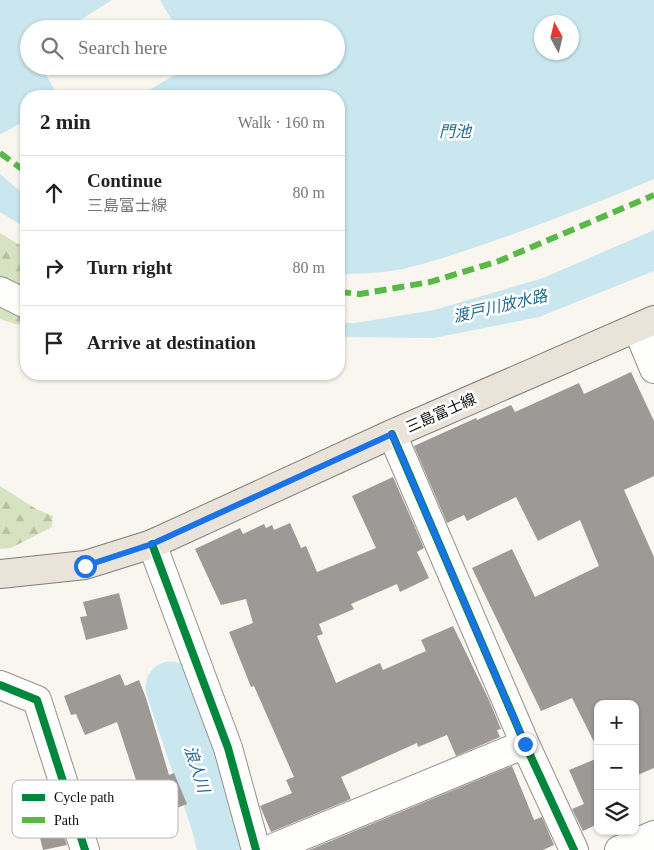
<!DOCTYPE html>
<meta charset="utf-8">
<style>
:root{--surface:#fff;--page:#f2f2f2;--text:#222;--muted:#767676;--line:#e0e0e0}
body{margin:0;font-family:"Times New Roman","Noto Sans JP",serif;background:var(--page);color:var(--text)}
.controls{position:absolute;right:15px;bottom:15px;display:grid;overflow:hidden;border-radius:10px;box-shadow:0 1px 4px #0004}
.controls button{width:45px;height:45px;display:grid;place-items:center;padding:0;border:0;border-bottom:1px solid var(--line);background:var(--surface);color:var(--text);font:25px sans-serif}
.compass{position:absolute;left:534px;top:15px;width:45px;height:45px;border-radius:50%;background:var(--surface);box-shadow:0 1px 4px #0004;rotate:352deg}
.stop{position:absolute;width:15px;height:15px;margin:-11px;border:4px solid #1a73e8;border-radius:50%;background:#fff}
.stop.end{background:#1a73e8;border-color:#fff;box-shadow:0 1px 5px #0008}
.list{margin:0;padding:0;list-style:none}
h2{display:flex;justify-content:space-between;align-items:center;height:65px;margin:0;padding:0 20px;font-size:21px}
h2 small{font-size:16px;font-weight:400;color:var(--muted)}
.list li{display:grid;grid-template-columns:32px 1fr auto;gap:15px;align-items:center;box-sizing:border-box;height:75px;padding:0 20px;border-top:1px solid var(--line)}
.list b{display:block;font-size:19px;white-space:nowrap}
.list p{margin:0;font-size:16px;white-space:nowrap;color:var(--muted)}
.list em{font-size:16px;font-style:normal;color:var(--muted)}
.icon{flex:none;width:28px;height:28px;fill:none;stroke:currentColor;stroke-width:2;stroke-linecap:round;stroke-linejoin:round}
.map{position:relative;flex:none;width:654px;height:850px;overflow:hidden}
.search{position:absolute;background:var(--surface);box-shadow:0 1px 4px #0004;left:20px;top:20px;width:325px;height:55px;display:flex;align-items:center;gap:12px;box-sizing:border-box;padding:0 18px;border-radius:28px;color:var(--muted);font-size:19px}
.panel{position:absolute;background:var(--surface);box-shadow:0 1px 4px #0004;left:20px;top:90px;width:325px;height:290px;border-radius:20px}
.map>svg:first-child{display:block}
.forest{fill:url(#forest-firs)}
.water{fill:#cae7ef;fill-rule:evenodd}
.lines{fill:none;stroke-linecap:round;stroke-linejoin:round}
.river{stroke:#cae7ef;stroke-width:51}
.building{fill:#9c9996}
.minor-casing{stroke:#92918e;stroke-width:30}
.major-casing{stroke:#7f7e7b;stroke-width:30}
.minor{stroke:#fefefd;stroke-width:28}
.major{stroke:#e9e3da;stroke-width:28}
.quiet{stroke:#58b947;stroke-width:6;stroke-dasharray:12 6;stroke-linecap:butt}
.cycleway-casing{stroke:#fff;stroke-width:11}
.cycleway{stroke:#00873e;stroke-width:8}
.route{stroke:#1a73e8;stroke-width:6}
.labels{text-anchor:middle;dominant-baseline:central;stroke-width:5;stroke-linejoin:round;paint-order:stroke}
.street-label{font-size:15px;fill:#0b0b0b;stroke:#fff}
.water-label{font-size:16px;font-style:italic;fill:#246c8e;stroke:#fff}
.key{fill:#fff;stroke:#b6b6b6;stroke-width:1}
.key-label{font-size:14px;fill:#0b0b0b}
</style>
<div class="map">
<svg width="654" height="850" viewBox="0 0 654 850">
<defs>
<pattern id="forest-firs" width="22" height="20" patternUnits="userSpaceOnUse" patternTransform="scale(1.25)"><rect width="22" height="20" fill="#d6e2c1"/><path d="M5 1l3.5 6h-7zM16 11l3.5 6h-7z" fill="#b6c1a4"/></pattern>
</defs>
<rect width="100%" height="100%" fill="#f9f6f0"/>
<!-- forest -->
<path class="forest" d="M0 233 26 249V325L15 324 0 319Z
M0 486 36 509 53 516 52 527 11 548 0 549Z"/>
<!-- water -->
<path class="water" d="M0 0H112L66 29H29V66H41L58 96H26V120L1 134 0 133Z
M160 0H654V179C605 200 555 219 505 237 472 248 438 261 403 269 383 273 360 274 339 274V96H139L190 66H336V29H177ZM572 22V52H542V22Z
M0 174 26 196V228L0 212Z
M654 230V271L539 317 434 338 339 337V323H355L434 310 543 278Z"/>
<g class="lines">
<!-- river -->
<path class="river" d="M171 687 218 828 223 850"/>
</g>
<!-- building -->
<path class="building" d="M631 372 654 421V476L624 490 654 557V768L635 776V704H598V750L572 698 541 711 472 568 512 549 535 597 599 566 580 520 538 541 516 497 467 521 464 515 447 523 414 446 476 418 477 420 511 405 515 412 579 383 584 394Z
M393 477 424 548 417 552 429 578 400 592 397 584 351 604 354 609 319 624 323 634 317 636 336 683 380 663 383 670 426 651 421 640 453 626 489 700 501 729 497 730 500 737 456 756 447 735 418 747 417 743 341 777 351 799 271 832 260 806 292 793 286 780 294 777 254 686 251 687 229 632 253 623 246 599 221 605 195 549 240 528 243 534 264 524 266 528 272 525 274 530 290 523 301 548 306 546 317 572 376 548 352 496Z
M119 593 128 629 86 640 80 617 87 616 83 602Z
M120 674 125 686 139 680 146 698 169 775 174 773 187 804 132 825 129 816 111 822 103 801 128 792 126 788 137 783 117 722 85 735 76 714 71 715 64 696Z
M598 758V824L583 831 572 809 584 804 569 770Z
M512 766 534 820 542 817 554 845 543 850H309Z
M54 804 67 845 43 850 33 809Z"/>
<g class="lines">
<!-- minor casing -->
<g class="minor-casing">
<path id="minor" d="M0 291 26 304
M637 328 654 369
M392 434 525 744 574 850
M152 544 228 748 256 850
M0 685 37 700 85 850
M268 850 525 744
M619 850 654 835"/>
</g>
<!-- major casing -->
<g class="major-casing">
<path id="major" d="M0 574 85 565 152 544 392 434 654 320"/>
</g>
<!-- minor -->
<use href="#minor" class="minor"/>
<!-- major -->
<use href="#major" class="major"/>
<!-- quiet -->
<path class="quiet" d="M0 153 26 172
M339 292 360 294 430 282 499 261 654 195"/>
<!-- cycleway casing -->
<g class="cycleway-casing">
<path id="cycleway" d="M392 434 525 744 574 850
M152 544 228 748 256 850
M0 685 37 700 85 850"/>
</g>
<!-- cycleway -->
<use href="#cycleway" class="cycleway"/>
</g>
<g class="lines">
<!-- route -->
<path class="route" d="M85 566 152 544 392 434 525 744"/>
</g>
<g class="labels">
<!-- street labels -->
<g class="street-label">
<text transform="translate(441 413) rotate(-24)">三島富士線</text>
</g>
<!-- water labels -->
<g class="water-label">
<text x="455" y="131">門池</text>
<text transform="translate(500 306) rotate(-13)">渡戸川放水路</text>
<text transform="translate(197 769) rotate(72)">浪人川</text>
</g>
</g>
<!-- legend -->
<rect x="12" y="780" width="166" height="58" rx="8" class="key"/>
<rect x="22" y="794" width="23" height="7" fill="#00873e"/>
<rect x="22" y="817" width="23" height="6" fill="#58b947"/>
<g class="key-label">
<text x="54" y="802">Cycle path</text>
<text x="54" y="825">Path</text>
</g>
</svg>
<div class="controls">
<button>+</button>
<button>−</button>
<button><svg class="icon" aria-label="layers" viewBox="0 0 24 24"><path d="M12 4l9 5-9 5-9-5zM3 14l9 5 9-5"/></svg></button>
</div>
<svg class="compass" viewBox="-18 -18 36 36"><path d="M0-13l5 13h-10z" fill="#e53935"/><path d="M0 13l5-13h-10z" fill="#767676"/></svg>
<div class="stop" style="left:85px;top:566px"></div>
<div class="stop end" style="left:525px;top:744px"></div>
<div class="search"><svg class="icon" aria-label="search" viewBox="0 0 24 24"><circle cx="10" cy="10" r="6"/><path d="M15 15l6 6"/></svg>Search here</div>
<section class="panel">
<h2>2 min<small>Walk · 160 m</small></h2>
<ul class="list">
<li><svg class="icon" aria-label="ahead" viewBox="0 0 24 24"><path d="M12 20V5M6 11l6-6 6 6"/></svg><div><b>Continue</b><p>三島富士線</p></div><em>80 m</em></li>
<li><svg class="icon" aria-label="right" viewBox="0 0 24 24"><path d="M7 20v-9h11M14 6l5 5-5 5"/></svg><div><b>Turn right</b></div><em>80 m</em></li>
<li><svg class="icon" aria-label="arrive" viewBox="0 0 24 24"><path d="M6 21V4h12l-3 4 3 4H6"/></svg><div><b>Arrive at destination</b></div></li>
</ul>
</section>
</div>
